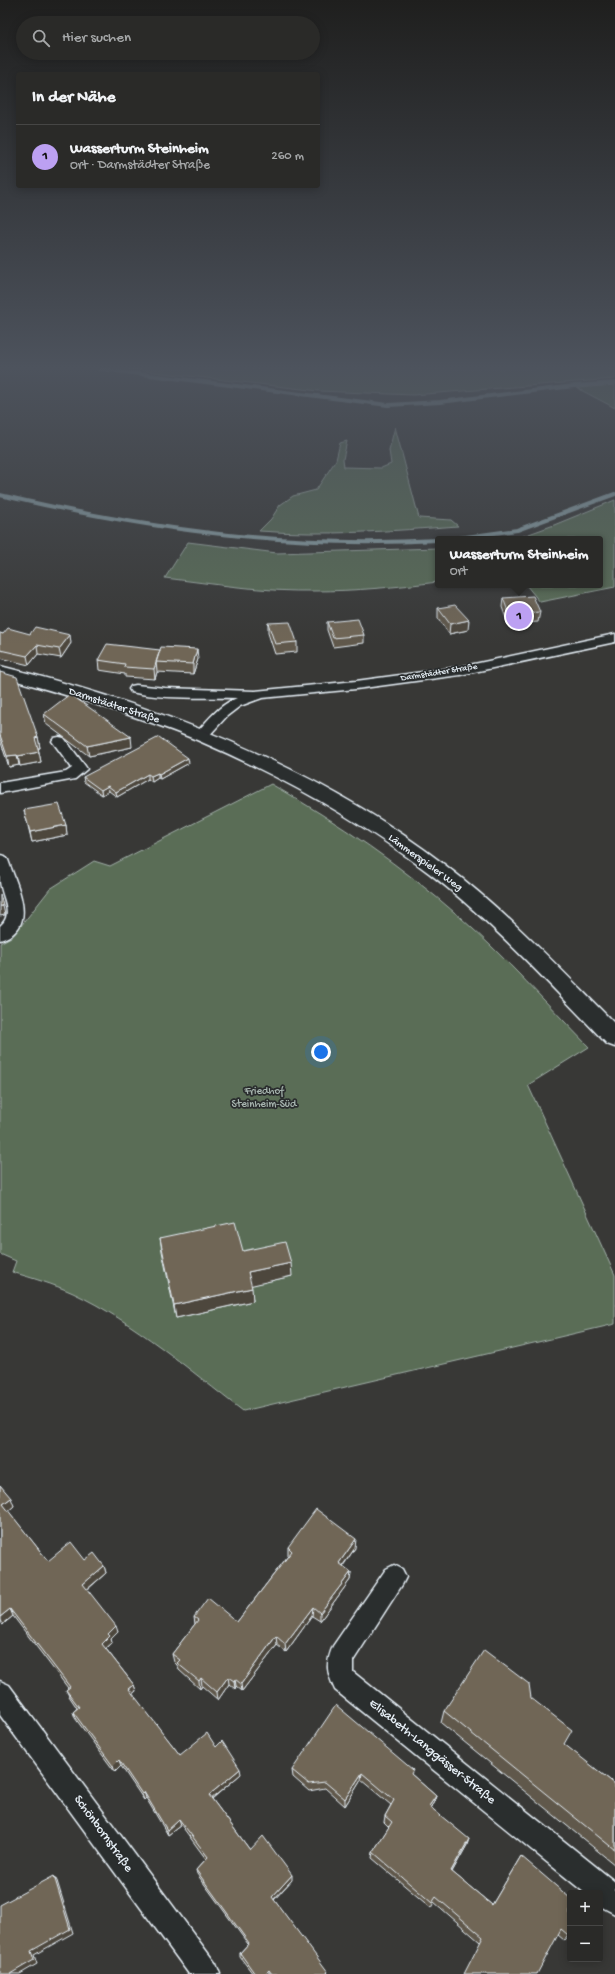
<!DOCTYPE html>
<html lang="de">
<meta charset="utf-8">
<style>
:root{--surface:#2a2a28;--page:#323230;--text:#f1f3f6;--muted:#a5a7a8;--line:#464645;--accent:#bca0f2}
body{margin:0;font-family:"Gochi Hand",sans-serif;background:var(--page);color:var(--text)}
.controls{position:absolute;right:12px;bottom:12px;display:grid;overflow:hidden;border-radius:4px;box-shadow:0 2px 10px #0003}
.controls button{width:36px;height:36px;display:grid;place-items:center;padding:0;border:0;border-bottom:1px solid var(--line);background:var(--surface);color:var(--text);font:20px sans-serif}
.you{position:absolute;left:321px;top:1052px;width:14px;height:14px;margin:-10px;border:3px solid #fff;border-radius:50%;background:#1a73e8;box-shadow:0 0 0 6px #1a73e833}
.badge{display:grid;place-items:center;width:26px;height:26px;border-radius:50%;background:var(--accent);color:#111;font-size:13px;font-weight:700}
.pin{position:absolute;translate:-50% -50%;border:2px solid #fff;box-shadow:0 1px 4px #0006}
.popup{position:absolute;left:435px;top:536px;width:168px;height:52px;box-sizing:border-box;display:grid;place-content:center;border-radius:4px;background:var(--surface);filter:drop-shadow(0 1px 3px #0005);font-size:13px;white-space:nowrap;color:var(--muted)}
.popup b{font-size:15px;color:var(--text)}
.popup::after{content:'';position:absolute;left:50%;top:100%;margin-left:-8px;border:8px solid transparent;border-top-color:var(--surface)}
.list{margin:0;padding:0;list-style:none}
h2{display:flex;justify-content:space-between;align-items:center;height:52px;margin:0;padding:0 16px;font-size:17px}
h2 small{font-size:13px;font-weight:400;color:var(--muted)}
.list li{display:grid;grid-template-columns:26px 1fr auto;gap:12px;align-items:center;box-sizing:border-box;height:64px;padding:0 16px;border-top:1px solid var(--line)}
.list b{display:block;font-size:15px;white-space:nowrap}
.list p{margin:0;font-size:13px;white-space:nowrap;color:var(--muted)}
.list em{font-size:13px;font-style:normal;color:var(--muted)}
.icon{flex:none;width:22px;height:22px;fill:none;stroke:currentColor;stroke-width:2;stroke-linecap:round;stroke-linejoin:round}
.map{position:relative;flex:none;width:615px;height:1974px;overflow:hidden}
.search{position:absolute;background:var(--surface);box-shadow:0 2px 10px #0003;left:16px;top:16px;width:304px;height:44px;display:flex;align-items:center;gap:10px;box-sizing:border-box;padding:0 14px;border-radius:22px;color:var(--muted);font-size:15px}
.panel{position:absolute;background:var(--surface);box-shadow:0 2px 10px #0003;left:16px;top:72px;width:304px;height:116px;border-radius:4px}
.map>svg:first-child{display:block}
.green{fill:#5a6d57;stroke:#a1afa8}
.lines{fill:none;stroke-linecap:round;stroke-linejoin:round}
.stream{stroke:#8ba1a5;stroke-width:4}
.street-casing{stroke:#e8f1f8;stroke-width:3}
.secondary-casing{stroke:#e8f1f8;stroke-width:3}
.street{fill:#2a2d2e;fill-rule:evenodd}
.secondary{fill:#2a2d2e;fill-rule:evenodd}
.wall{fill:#60584b;stroke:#e8f1f8}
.shaded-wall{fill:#4e473d;stroke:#e8f1f8}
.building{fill:#706657;stroke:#e8f1f8}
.labels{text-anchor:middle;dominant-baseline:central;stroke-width:3.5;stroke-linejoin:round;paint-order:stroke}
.far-street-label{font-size:9px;fill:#e8f1f8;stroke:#2a2d2e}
.street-label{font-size:11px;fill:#e8f1f8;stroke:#2a2d2e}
.park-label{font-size:11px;fill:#a8b6b0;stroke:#2a2d2e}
.near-street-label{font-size:13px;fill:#e8f1f8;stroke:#2a2d2e}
</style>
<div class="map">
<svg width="615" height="1974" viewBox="0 0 615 1974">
<rect width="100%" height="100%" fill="#383836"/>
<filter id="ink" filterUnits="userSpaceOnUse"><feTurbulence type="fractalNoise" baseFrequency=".025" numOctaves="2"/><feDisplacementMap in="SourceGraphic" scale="8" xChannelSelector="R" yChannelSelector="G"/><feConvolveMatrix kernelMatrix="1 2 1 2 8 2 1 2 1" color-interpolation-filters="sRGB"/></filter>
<g filter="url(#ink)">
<!-- green -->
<path class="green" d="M128 369H615V379L413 395 319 391Z
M615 385V408L577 388Z
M395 427 419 518 451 520 458 526C392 531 326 536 259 531L271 519 280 505 293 496 316 490 336 460 340 443 347 441 343 459 344 467 381 468 391 464 389 450Z
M615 500V587L540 602 526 585H600V539H515L554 525Z
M188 542 277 553 438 548V582C397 587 355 591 314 591 264 592 214 584 165 578Z
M271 784C339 823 402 866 461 918 506 958 547 1004 589 1047L528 1085 615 1275V1324L243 1411C189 1370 135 1322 73 1293 53 1284 32 1278 12 1272L16 1261 0 1254V943L13 936 50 889 94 861 110 866Z"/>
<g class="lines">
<!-- stream -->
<path class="stream" d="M101 369 388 405 440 402 574 386 615 383
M0 495C144 529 289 549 438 540
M451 539 517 530 615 494"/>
<!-- street casing -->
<g class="street-casing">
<path id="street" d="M615 634V642L460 675 356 689 262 698 240 706 227 716 206 739H196L194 736 196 733C208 720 220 704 237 698 202 697 165 700 131 692L129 689 131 686 136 685 165 688 255 691 356 681 460 667Z
M59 737 64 738 85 766 87 769 75 779 0 793V783L66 772 72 768 52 741 54 738Z
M0 855 5 856 8 860C17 886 40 928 0 940V926C15 914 1 896 0 881 0 872 0 863 0 855Z
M394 1565 402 1569 406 1577 402 1585 353 1661V1672L615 1882V1914L600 1906V1893H585L335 1690C327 1672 325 1665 333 1646L386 1569Z
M0 1681 9 1685 216 1964 220 1974H189L0 1715Z"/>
</g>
<!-- secondary casing -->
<g class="secondary-casing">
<path id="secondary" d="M0 666C158 705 315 765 445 865 507 912 560 969 615 1024V1047L607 1044C550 985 494 923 429 873 358 819 279 775 197 740 133 714 66 695 0 676Z"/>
</g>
<!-- street -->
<use href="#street" class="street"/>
<!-- secondary -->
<use href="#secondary" class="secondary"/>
</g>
<!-- wall -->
<path class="wall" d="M503 598 540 612 538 622 508 624 502 607Z
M438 608 468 630 449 634 438 618Z
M327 622 364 635V643L333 647 327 630Z
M268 623 297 642V652L275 654 268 633Z
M0 633 3 634 71 643 61 658 38 654 29 665 0 658Z
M198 659 193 674 157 672 155 679 125 677V674L99 670 98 660Z
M0 672 38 737 40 748H38L41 762 20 766 19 765 9 767 0 740Z
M44 714 132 747 89 756 46 724Z
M189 763 160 779 158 778 152 782 148 779 117 797 109 791 102 795 84 782 83 777Z
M24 810 66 825 67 835 32 842Z
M160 1238 243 1251 292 1276 251 1285 253 1301 176 1318 162 1251Z
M0 1485 14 1506 8 1511 48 1561 85 1560 104 1566 106 1573 87 1590 118 1632 111 1639 112 1643 106 1649 134 1685 136 1691 132 1694 180 1755 216 1747 241 1774 212 1799 250 1850 292 1880 274 1900 328 1974H270L269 1973V1974H253L240 1957V1953L248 1944 197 1874 196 1870 206 1859 181 1825 168 1835 146 1798 144 1800 121 1766 115 1772 75 1718 73 1712 77 1708 69 1696 66 1690 68 1688 13 1616 2 1625 0 1622Z
M288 1547 355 1548 343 1566 351 1572 350 1580 320 1621 312 1616 286 1652 277 1645 242 1691 236 1686 235 1689 229 1684 218 1700 202 1686 200 1689 179 1670 177 1665 174 1662 172 1654 195 1624 194 1617 237 1622 288 1556Z
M531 1698 564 1745 615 1784V1865L441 1723 444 1711Z
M292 1770 412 1775 436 1796 434 1802 431 1807 467 1845 452 1872 492 1905 521 1856 568 1935 564 1940 558 1935 480 1942 434 1902 431 1908 372 1858 373 1852 389 1827 384 1822 385 1816 391 1805 361 1780 345 1806 325 1788 309 1791 293 1777Z"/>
<!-- shaded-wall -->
<path class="shaded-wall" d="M469 620 468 630 449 634 450 624Z
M70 635 71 643 61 658 59 649Z
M37 645 38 654 29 665 27 656Z
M197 649 198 659 193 674V664Z
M160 650 156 662 157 672 155 679 154 669Z
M38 737 40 748H36L35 738Z
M131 737 132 747 89 756 87 746Z
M39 752 41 762 20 766 18 756Z
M17 755 19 765 9 767 7 756Z
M188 758 189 763 160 779 159 774Z
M158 773V778L152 782 151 776Z
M148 774V779L117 797 116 792Z
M108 786 109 791 102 795 101 790Z
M66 825 67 835 32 842 30 832Z
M0 906H3L5 915 0 916Z
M291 1263 292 1276 249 1286 248 1272Z
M252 1288 253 1301 176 1318 174 1305Z
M11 1498 14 1506 7 1512 3 1504Z
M356 1539 355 1548 338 1572 339 1563Z
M104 1566 106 1573 85 1591 83 1584Z
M351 1572 350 1580 320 1621V1613Z
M313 1607 312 1616 286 1652 285 1644Z
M10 1609 13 1616 2 1625 0 1620V1617Z
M116 1626 118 1632 111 1639 112 1643 104 1650 102 1644 108 1634Z
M276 1636 277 1645 242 1691 241 1684Z
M228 1677 229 1684 218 1700 217 1692Z
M201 1678 202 1686 200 1689 199 1681Z
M235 1679 236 1686 235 1689 234 1681Z
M134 1685 136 1691 131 1695 129 1689Z
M119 1760 121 1766 115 1772 113 1766Z
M240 1769 241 1774 210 1800 209 1795Z
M362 1773 361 1780 345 1806V1799Z
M144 1792 146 1798 144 1800 142 1794Z
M436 1796 434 1802 427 1812 429 1806Z
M179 1819 181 1825 168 1835 167 1830Z
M469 1839 467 1845 449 1877 451 1871Z
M292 1875V1880L272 1901V1897Z
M54 1876 57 1881 73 1933 34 1955 37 1964 20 1974H10L31 1951Z
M269 1970V1974H265Z"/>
<!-- building -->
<path class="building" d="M533 596 540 612 509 614 503 598Z
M455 605 469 620 450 624 438 608Z
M358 619 364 635 333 638 327 622Z
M290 622 297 642 275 644 268 623Z
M35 627 70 635 59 649 37 645 27 656 0 650V633L3 634 8 628 30 634Z
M107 644 160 650 154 669 124 667 125 664 98 660Z
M161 647 197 649 193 664 156 662Z
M0 672 17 677 38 737 35 738 39 752 18 756 17 755 7 756 0 735Z
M70 694 131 737 87 746 44 714Z
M159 737 188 758 159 774 158 773 151 776 148 774 116 792 108 786 101 790 83 777Z
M59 804 66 825 30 832 24 810Z
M0 894 3 906H0Z
M235 1222 243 1251 285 1242 291 1263 248 1272 252 1288 174 1305 160 1238Z
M0 1485 11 1498 3 1504 48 1561 71 1542 85 1560 94 1553 104 1566 83 1584 116 1626 108 1634 110 1636 102 1644 134 1685 129 1689 180 1755 207 1733 216 1747 222 1741 240 1769 209 1795 250 1850 263 1836 292 1875 272 1897 328 1972 326 1974H272L269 1970 265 1974H255L240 1953 249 1943 196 1870 208 1857 179 1819 167 1830 144 1792 142 1794 119 1760 113 1766 73 1712 79 1707 66 1690 70 1687 10 1609 0 1617Z
M316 1509 356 1539 339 1563 351 1572 320 1613 313 1607 285 1644 276 1636 241 1684 235 1679 234 1681 228 1677 217 1692 201 1678 199 1681 177 1663 180 1660 172 1654 198 1620 194 1617 208 1598 237 1622 292 1551 288 1547Z
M484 1650 529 1684 531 1698 572 1730 564 1744 615 1784V1850L444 1711Z
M336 1705 413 1770 411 1774 436 1796 429 1806 469 1839 451 1871 492 1905 521 1856 570 1898V1932L568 1935 561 1929 537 1974H464L483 1937 436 1897 432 1903 373 1852 392 1822 385 1816 394 1800 362 1773 345 1799 325 1782 309 1784 292 1770Z
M54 1876 70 1929 31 1951 34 1960 10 1974H0V1905Z"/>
</g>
<!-- sky -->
<linearGradient id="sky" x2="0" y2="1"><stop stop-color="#1f1f1e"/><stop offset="0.57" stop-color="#4d535d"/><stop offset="1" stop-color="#4d535d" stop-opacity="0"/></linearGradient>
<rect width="615" height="645" fill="url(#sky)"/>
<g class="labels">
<!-- far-street labels -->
<g class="far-street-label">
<text transform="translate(439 673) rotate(-9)">Darmstädter Straße</text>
</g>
<!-- street labels -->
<g class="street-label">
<text transform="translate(114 706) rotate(18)">Darmstädter Straße</text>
<text transform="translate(425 863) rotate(36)">Lämmerspieler Weg</text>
</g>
<!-- park labels -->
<g class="park-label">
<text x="264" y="1092">Friedhof<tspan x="264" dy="13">Steinheim-Süd</tspan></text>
</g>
<!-- near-street labels -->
<g class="near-street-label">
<text transform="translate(432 1752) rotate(39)">Elisabeth-Langgässer-Straße</text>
<text transform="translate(103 1834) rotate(54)">Schönbornstraße</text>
</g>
</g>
</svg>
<div class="controls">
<button>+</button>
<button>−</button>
</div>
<div class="you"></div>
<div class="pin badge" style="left:519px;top:616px">1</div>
<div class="popup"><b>Wasserturm Steinheim</b>Ort</div>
<div class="search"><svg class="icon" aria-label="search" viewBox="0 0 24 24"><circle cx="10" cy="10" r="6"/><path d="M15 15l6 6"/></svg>Hier suchen</div>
<section class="panel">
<h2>In der Nähe<small></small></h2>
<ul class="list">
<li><span class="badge">1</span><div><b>Wasserturm Steinheim</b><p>Ort · Darmstädter Straße</p></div><em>260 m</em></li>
</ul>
</section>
</div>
